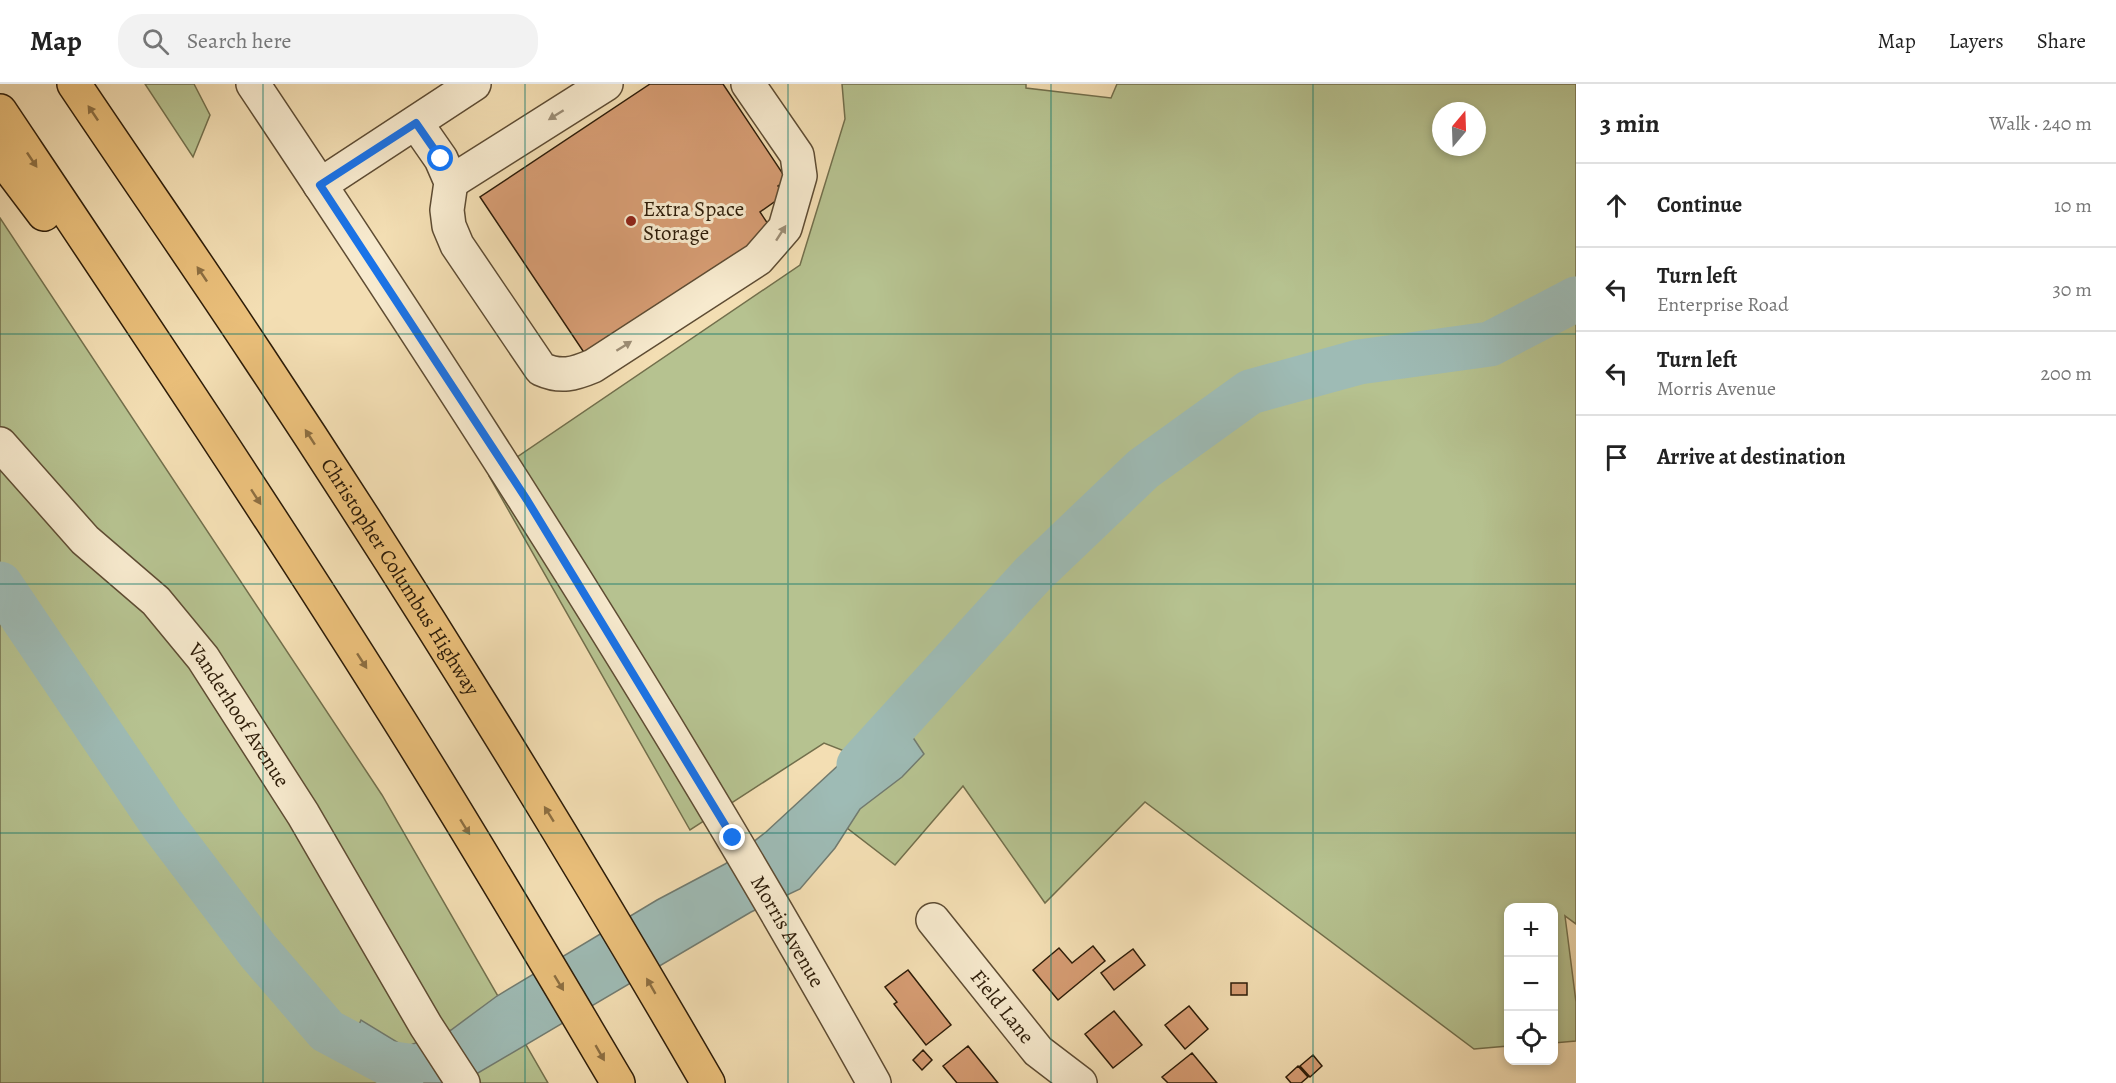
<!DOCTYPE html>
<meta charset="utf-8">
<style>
:root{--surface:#fff;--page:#f2f2f2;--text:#222;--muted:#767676;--line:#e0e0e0}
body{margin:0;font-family:Alegreya,serif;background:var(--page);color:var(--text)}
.controls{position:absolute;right:18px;bottom:18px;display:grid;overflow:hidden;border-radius:12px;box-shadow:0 3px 9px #0003}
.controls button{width:54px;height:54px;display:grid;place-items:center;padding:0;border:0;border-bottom:2px solid var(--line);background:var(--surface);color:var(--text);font:30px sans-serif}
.compass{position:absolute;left:1432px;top:18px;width:54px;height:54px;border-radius:50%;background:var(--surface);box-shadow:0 3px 9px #0003;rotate:19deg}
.stop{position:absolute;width:18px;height:18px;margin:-14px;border:4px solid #1a73e8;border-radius:50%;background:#fff}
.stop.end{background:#1a73e8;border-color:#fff;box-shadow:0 2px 6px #0008}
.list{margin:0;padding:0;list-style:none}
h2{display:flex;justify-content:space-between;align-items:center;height:78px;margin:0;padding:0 24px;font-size:26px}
h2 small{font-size:20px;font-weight:400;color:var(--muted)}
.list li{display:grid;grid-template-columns:39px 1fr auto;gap:18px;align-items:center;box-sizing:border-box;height:84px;padding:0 24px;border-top:2px solid var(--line)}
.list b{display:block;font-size:22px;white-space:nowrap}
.list p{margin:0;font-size:20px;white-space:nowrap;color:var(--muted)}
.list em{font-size:20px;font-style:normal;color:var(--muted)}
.icon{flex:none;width:33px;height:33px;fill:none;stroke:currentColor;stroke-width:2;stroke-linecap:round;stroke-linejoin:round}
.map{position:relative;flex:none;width:1576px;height:999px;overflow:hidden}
header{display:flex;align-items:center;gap:36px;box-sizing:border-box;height:84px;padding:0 30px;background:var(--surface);border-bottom:2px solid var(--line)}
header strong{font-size:28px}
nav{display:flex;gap:33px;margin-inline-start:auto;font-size:21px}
.search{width:420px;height:54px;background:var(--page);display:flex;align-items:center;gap:15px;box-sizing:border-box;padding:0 21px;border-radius:24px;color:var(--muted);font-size:22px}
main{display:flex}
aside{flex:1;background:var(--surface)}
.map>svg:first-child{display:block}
.green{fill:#b6c290;stroke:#726f4c;stroke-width:1.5;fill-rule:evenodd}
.water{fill:#9ebbb5;stroke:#717b70;stroke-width:1.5}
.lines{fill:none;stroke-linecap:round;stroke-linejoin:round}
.river{stroke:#9ebbb5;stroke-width:45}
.building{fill:#d69c73;stroke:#2d1c08;stroke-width:1.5}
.minor-casing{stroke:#5e4c33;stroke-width:36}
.highway-casing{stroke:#2d1c08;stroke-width:36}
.minor{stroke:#f7eace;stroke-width:33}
.highway{stroke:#eabf7a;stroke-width:33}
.oneway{fill:#8c6e41}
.oneway2{fill:#9c8d75}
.route{stroke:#1a73e8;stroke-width:8}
.grid{fill:none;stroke:#0f766e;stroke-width:1.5;stroke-opacity:0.55}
.poi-dot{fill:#8f2418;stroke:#f7eace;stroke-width:2}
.labels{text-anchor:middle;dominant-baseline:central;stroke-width:6;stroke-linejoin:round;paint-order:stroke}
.poi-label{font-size:21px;fill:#2d1c08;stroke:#f7eace;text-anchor:start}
.street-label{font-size:21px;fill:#2d1c08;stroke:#f7eace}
</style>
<header>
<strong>Map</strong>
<div class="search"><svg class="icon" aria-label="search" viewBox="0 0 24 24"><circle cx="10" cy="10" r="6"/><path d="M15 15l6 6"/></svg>Search here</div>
<nav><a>Map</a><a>Layers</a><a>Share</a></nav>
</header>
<main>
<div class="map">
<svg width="1576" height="999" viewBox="0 0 1576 999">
<rect width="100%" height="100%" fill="#f3deb3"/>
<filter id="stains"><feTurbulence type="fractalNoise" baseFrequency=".00333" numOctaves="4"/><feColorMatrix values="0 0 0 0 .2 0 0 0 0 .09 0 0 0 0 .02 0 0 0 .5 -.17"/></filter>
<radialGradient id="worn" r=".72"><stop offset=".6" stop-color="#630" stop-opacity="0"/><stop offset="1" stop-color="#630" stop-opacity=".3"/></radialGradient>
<!-- green -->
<path class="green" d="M145 0H194L210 31 193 73Z
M842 0H1026V4L1111 14 1117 0H1576V840L1565 832 1576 918V957L1554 959V824H1508V962L1474 965 1145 718 1045 819 963 702 895 781 838 737 880 681 824 659 690 746 489 392 800 181 845 35ZM1441 27H1477V63H1441Z
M0 134 382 711 548 999H0Z"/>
<!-- water -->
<path class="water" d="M896 628 924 670 902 693 860 725 835 764 800 805 751 828 461 999H413L348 966 361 936 405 963 451 946 497 912 657 816 725 780 766 748Z"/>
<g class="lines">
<!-- river -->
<path class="river" d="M0 500 162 740 258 867 327 947 387 979 408 982
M859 681 1033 490 1143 385 1250 308 1359 278 1490 260 1576 215"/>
</g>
<!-- building -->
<path class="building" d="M650 0H723L787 96 778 102 784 111 760 128 772 146 585 270 480 113Z
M1093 862 1105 877 1058 916 1033 886 1059 864 1072 879Z
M1133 865 1145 881 1114 906 1101 889Z
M908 886 951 941 926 961 894 920 897 918 885 903Z
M1231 899H1247V911H1231Z
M1189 922 1208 945 1185 965 1165 941Z
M1114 927 1142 961 1113 984 1085 950Z
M968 962 998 999H957L943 982Z
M923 966 932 976 922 986 913 976Z
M1192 969 1217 999H1168L1162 993Z
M1313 971 1322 982 1310 993 1300 982Z
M1298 982 1308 993 1301 999H1291L1286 993Z"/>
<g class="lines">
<!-- minor casing -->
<g class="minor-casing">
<g id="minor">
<path id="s1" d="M253 0C471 326 683 656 874 999"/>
<path d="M416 39 441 75 451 98 447 126 449 142 457 161 541 285C561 294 574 290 593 282L758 175 785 144 800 92 797 71 748 0"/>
<path d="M451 98 606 0"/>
<path d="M320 101 474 0"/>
<path id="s2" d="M0 360 85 456 156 517 203 574 303 730 426 942 463 999"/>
<path id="s3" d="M933 836 1038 967 1080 999"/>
</g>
</g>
<!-- highway casing -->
<g class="highway-casing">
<g id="highway">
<path id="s4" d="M74 0C135 91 197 180 257 271 415 509 565 752 708 999"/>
<path d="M0 27C131 223 262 418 387 617 467 743 542 871 618 999"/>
<path d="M0 72 44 130"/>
</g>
</g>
<!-- minor -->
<use href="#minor" class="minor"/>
<!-- highway -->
<use href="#highway" class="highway"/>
</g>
<!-- one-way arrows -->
<defs><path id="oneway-solid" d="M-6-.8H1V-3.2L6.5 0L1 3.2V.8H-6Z" transform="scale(1.5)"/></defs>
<g class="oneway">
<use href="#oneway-solid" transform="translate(93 29) rotate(-124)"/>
<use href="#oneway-solid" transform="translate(32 76) rotate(56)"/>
<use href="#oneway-solid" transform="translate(202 190) rotate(-124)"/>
<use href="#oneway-solid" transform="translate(310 353) rotate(-123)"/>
<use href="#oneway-solid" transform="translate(256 413) rotate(57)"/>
<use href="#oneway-solid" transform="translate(362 577) rotate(57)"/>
<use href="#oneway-solid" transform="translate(549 730) rotate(-122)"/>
<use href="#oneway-solid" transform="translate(465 743) rotate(58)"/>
<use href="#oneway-solid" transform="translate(559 899) rotate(59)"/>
<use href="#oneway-solid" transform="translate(651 902) rotate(-120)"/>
<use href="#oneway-solid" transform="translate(600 969) rotate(60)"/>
</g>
<g class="oneway2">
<use href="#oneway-solid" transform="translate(556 31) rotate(148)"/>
<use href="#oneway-solid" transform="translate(781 149) rotate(-57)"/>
<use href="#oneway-solid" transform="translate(624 262) rotate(-32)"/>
</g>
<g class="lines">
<!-- route -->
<path class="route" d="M441 75 416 39 320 101 527 416 733 754"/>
</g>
<!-- grid -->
<path class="grid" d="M263 0V999M525 0V999M788 0V999M1051 0V999M1313 0V999M0 250H1576M0 500H1576M0 749H1576"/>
<!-- markers -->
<circle class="poi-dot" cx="631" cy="137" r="6"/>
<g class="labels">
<!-- poi labels -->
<g class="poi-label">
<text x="643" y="125">Extra Space<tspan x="643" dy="24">Storage</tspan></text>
</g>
<!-- street labels -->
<g class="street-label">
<text stroke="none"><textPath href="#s4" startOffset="591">Christopher Columbus Highway</textPath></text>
<text stroke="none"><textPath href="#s2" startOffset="363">Vanderhoof Avenue</textPath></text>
<text stroke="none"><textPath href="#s1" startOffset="1002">Morris Avenue</textPath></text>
<text stroke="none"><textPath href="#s3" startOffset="111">Field Lane</textPath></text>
</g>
</g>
<rect width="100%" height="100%" filter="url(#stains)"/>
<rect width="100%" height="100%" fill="url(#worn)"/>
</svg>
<div class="controls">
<button>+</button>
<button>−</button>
<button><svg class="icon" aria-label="locate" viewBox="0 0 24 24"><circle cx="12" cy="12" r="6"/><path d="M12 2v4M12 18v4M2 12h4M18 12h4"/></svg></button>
</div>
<svg class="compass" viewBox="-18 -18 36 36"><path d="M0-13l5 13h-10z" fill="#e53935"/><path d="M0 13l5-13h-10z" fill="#767676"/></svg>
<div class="stop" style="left:441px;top:75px"></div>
<div class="stop end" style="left:733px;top:754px"></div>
</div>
<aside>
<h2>3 min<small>Walk · 240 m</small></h2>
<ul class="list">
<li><svg class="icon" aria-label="ahead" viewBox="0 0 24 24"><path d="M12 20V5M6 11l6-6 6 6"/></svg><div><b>Continue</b></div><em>10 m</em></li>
<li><svg class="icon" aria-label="left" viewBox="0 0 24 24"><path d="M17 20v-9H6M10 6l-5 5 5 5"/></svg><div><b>Turn left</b><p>Enterprise Road</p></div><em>30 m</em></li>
<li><svg class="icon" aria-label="left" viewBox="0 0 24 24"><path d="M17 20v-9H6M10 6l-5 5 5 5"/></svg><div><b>Turn left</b><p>Morris Avenue</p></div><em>200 m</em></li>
<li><svg class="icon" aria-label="arrive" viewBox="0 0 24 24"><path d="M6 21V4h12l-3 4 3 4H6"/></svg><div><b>Arrive at destination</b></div></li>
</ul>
</aside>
</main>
